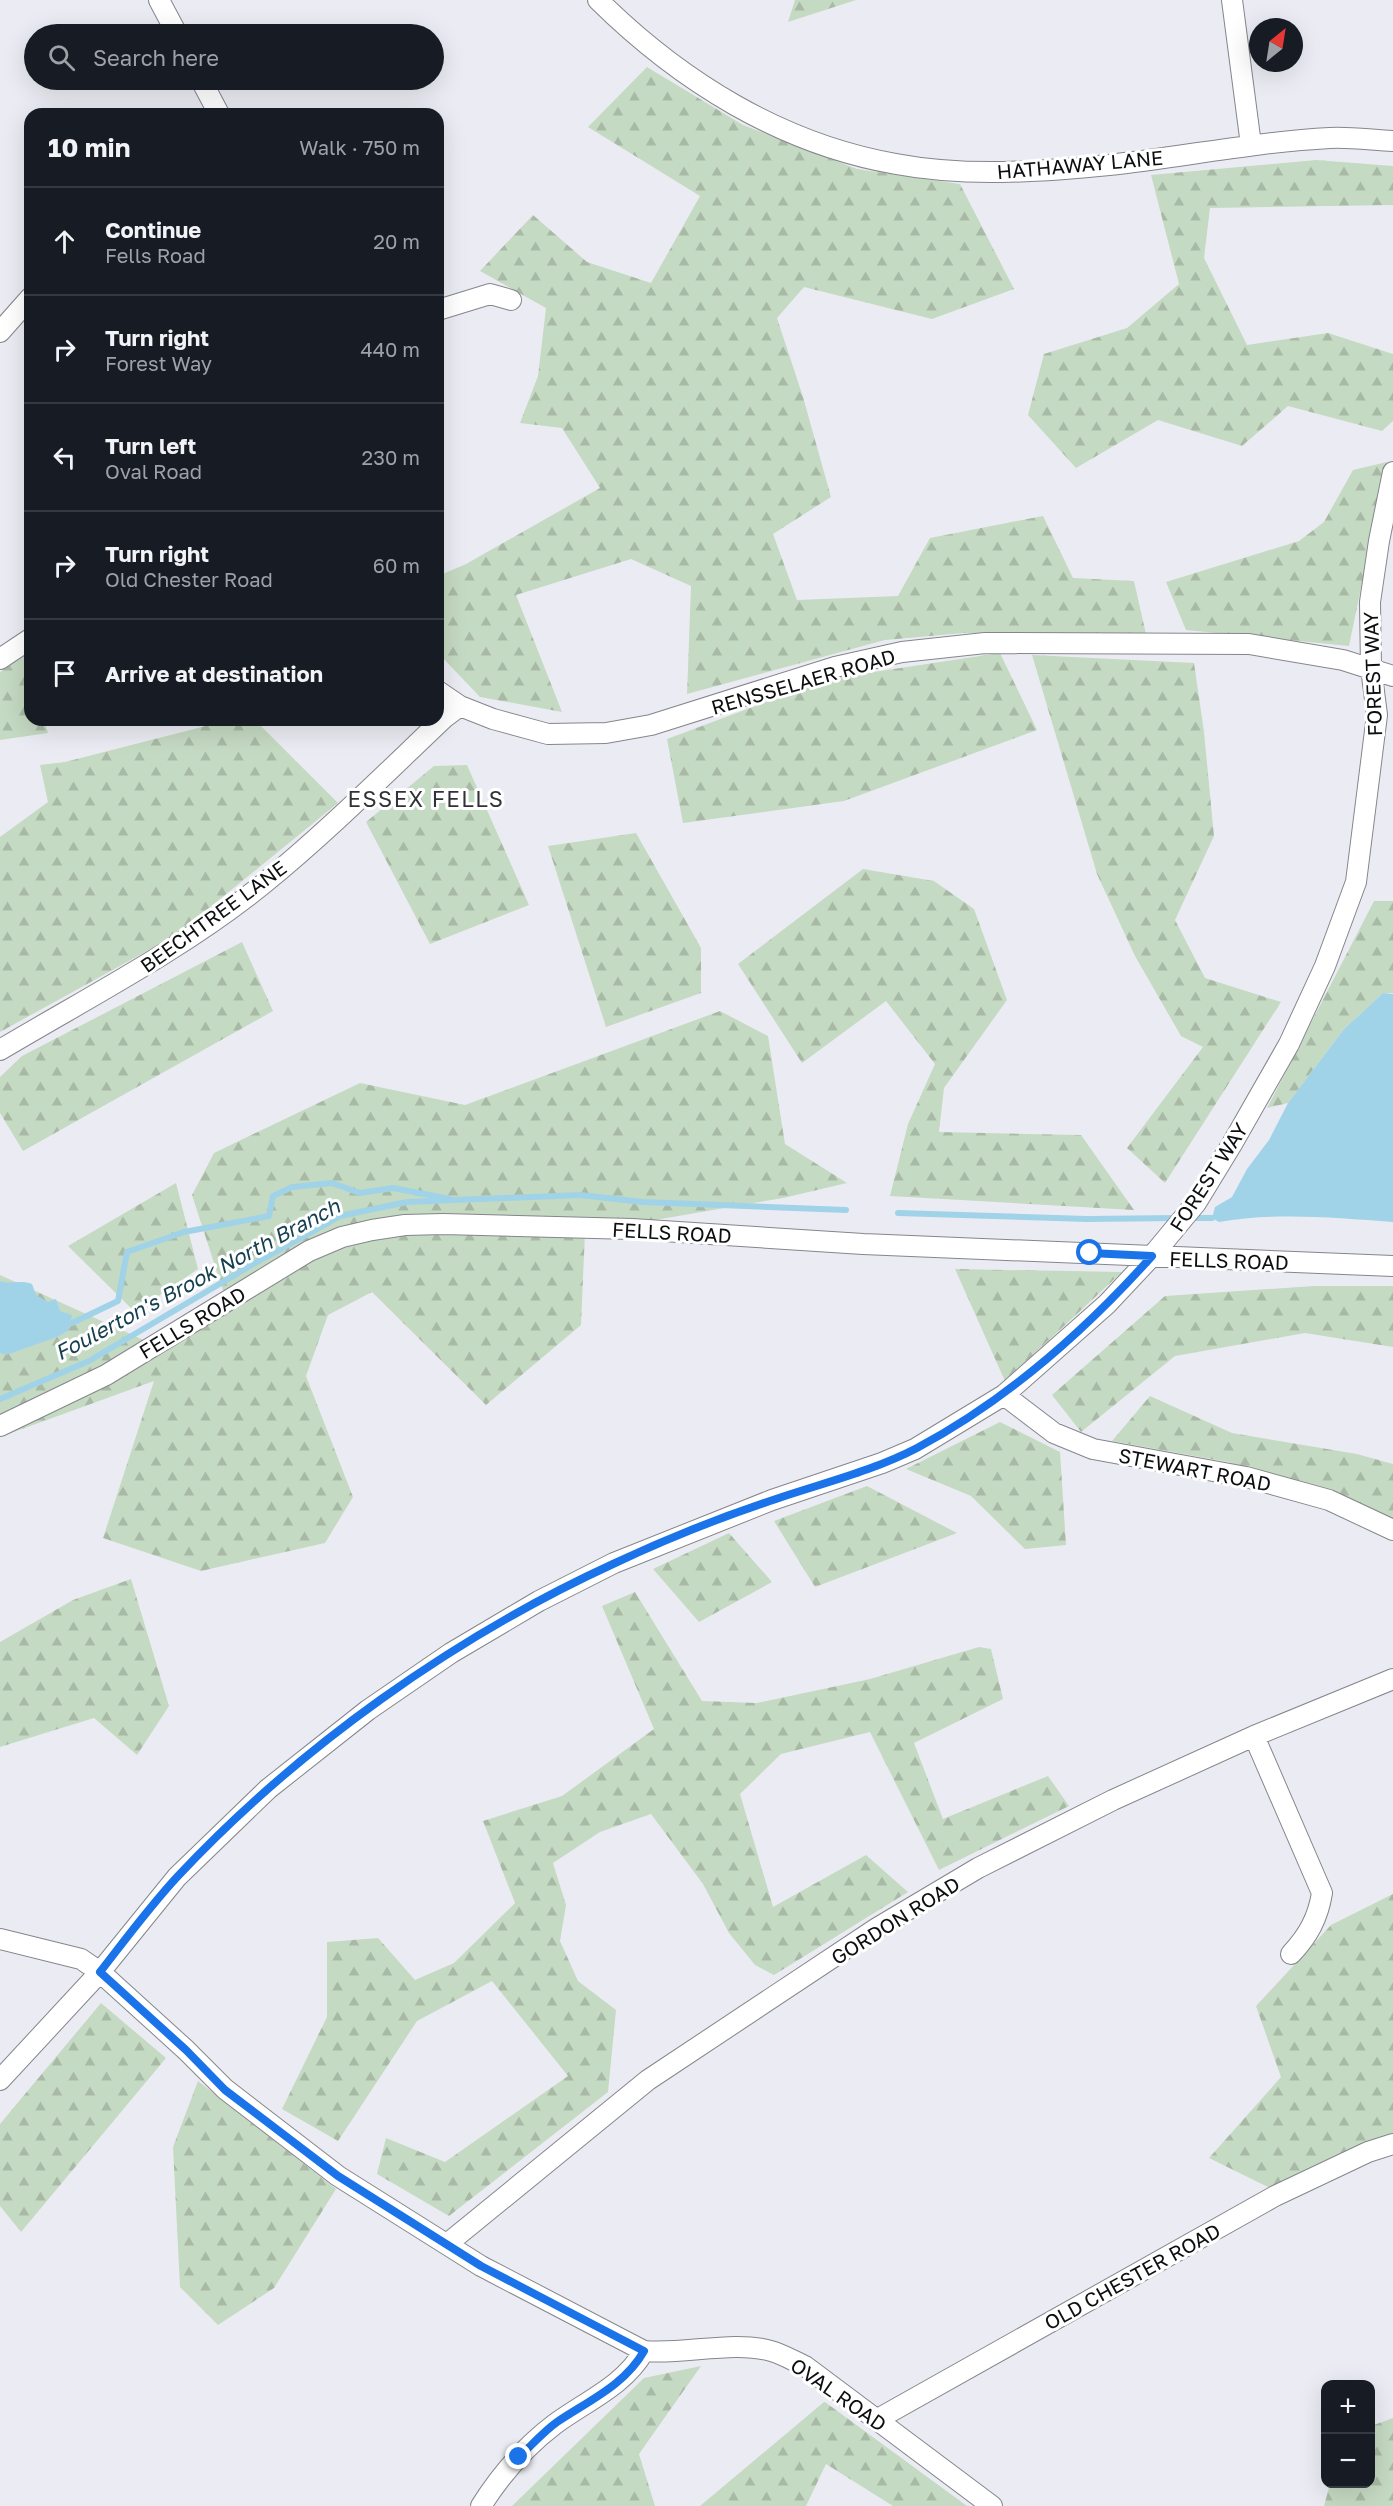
<!DOCTYPE html>
<meta charset="utf-8">
<style>
:root{--surface:#171b24;--page:#242831;--text:#f1f3f6;--muted:#9ea1a6;--line:#363941}
body{margin:0;font-family:"Golos Text",sans-serif;background:var(--page);color:var(--text)}
.controls{position:absolute;right:18px;bottom:18px;display:grid;overflow:hidden;border-radius:12px;box-shadow:0 6px 24px #0002}
.controls button{width:54px;height:54px;display:grid;place-items:center;padding:0;border:0;border-bottom:2px solid var(--line);background:var(--surface);color:var(--text);font:30px sans-serif}
.compass{position:absolute;left:1249px;top:18px;width:54px;height:54px;border-radius:50%;background:var(--surface);box-shadow:0 6px 24px #0002;rotate:30deg}
.stop{position:absolute;width:18px;height:18px;margin:-14px;border:4px solid #1a73e8;border-radius:50%;background:#fff}
.stop.end{background:#1a73e8;border-color:#fff;box-shadow:0 2px 6px #0008}
.list{margin:0;padding:0;list-style:none}
h2{display:flex;justify-content:space-between;align-items:center;height:78px;margin:0;padding:0 24px;font-size:26px}
h2 small{font-size:20px;font-weight:400;color:var(--muted)}
.list li{display:grid;grid-template-columns:39px 1fr auto;gap:18px;align-items:center;box-sizing:border-box;height:108px;padding:0 24px;border-top:2px solid var(--line)}
.list b{display:block;font-size:22px;white-space:nowrap}
.list p{margin:0;font-size:20px;white-space:nowrap;color:var(--muted)}
.list em{font-size:20px;font-style:normal;color:var(--muted)}
.icon{flex:none;width:33px;height:33px;fill:none;stroke:currentColor;stroke-width:2;stroke-linecap:round;stroke-linejoin:round}
.map{position:relative;flex:none;width:1393px;height:2506px;overflow:hidden}
.search{position:absolute;background:var(--surface);box-shadow:0 6px 24px #0002;left:24px;top:24px;width:420px;height:66px;display:flex;align-items:center;gap:15px;box-sizing:border-box;padding:0 21px;border-radius:33px;color:var(--muted);font-size:22px}
.panel{position:absolute;background:var(--surface);box-shadow:0 6px 24px #0002;left:24px;top:108px;width:420px;height:618px;border-radius:18px}
.map>svg:first-child{display:block}
.forest{fill:url(#forest-firs)}
.water{fill:#a1d3e8}
.lines{fill:none;stroke-linecap:round;stroke-linejoin:round}
.stream{stroke:#a1d3e8;stroke-width:6}
.minor-casing{stroke:#85868c;stroke-width:22}
.minor{stroke:#fff;stroke-width:20}
.route{stroke:#1a73e8;stroke-width:8}
.labels{text-anchor:middle;dominant-baseline:central;stroke-width:6;stroke-linejoin:round;paint-order:stroke}
.street-label{font-size:20px;fill:#0d0e10;stroke:#fff}
.water-label{font-size:21px;font-style:italic;fill:#164050;stroke:#fff}
.quarter-label{font-size:22px;letter-spacing:1.5px;fill:#313237;stroke:#fff}
</style>
<div class="map">
<svg width="1393" height="2506" viewBox="0 0 1393 2506">
<defs>
<pattern id="forest-firs" width="22" height="20" patternUnits="userSpaceOnUse" patternTransform="scale(1.5)"><rect width="22" height="20" fill="#c5dac2"/><path d="M5 1l3.5 6h-7zM16 11l3.5 6h-7z" fill="#a8baa6"/></pattern>
</defs>
<rect width="100%" height="100%" fill="#ebecf3"/>
<!-- forest -->
<path class="forest" d="M795 0H856L788 22Z
M647 67 743 125 857 169 960 184 1014 289 932 319 804 287 777 318 803 397 831 497 773 534 797 600 898 596 930 538 1043 516 1073 578 1134 581 1146 634 964 633 885 640 687 694 691 586 631 559 516 595 562 712 480 697 438 653V576L466 564 600 488 562 428 520 423 538 376 546 308 480 271 533 215 587 262 651 283 700 196 588 127Z
M1316 160 1393 166V205L1210 208 1204 258 1247 345 1328 333 1393 354V421L1382 431 1288 406 1242 446 1158 420 1076 468 1028 415 1044 354 1127 328 1179 284 1151 175Z
M1387 462 1349 646 1186 630 1166 582 1299 541 1324 522 1353 470Z
M1000 653 1037 730 844 801 683 823 667 739 827 679Z
M1032 655 1194 663 1204 732 1214 836 1175 920 1205 978 1281 1002 1165 1183 1127 1148 1203 1047 1181 1036 1135 956 1097 874Z
M25 656 30 674V720H44L48 733 0 740V672Z
M229 720H255L338 803 176 935 0 1032V837L48 802 40 765 65 762Z
M467 765 529 905 430 944 366 822 434 766Z
M636 833 701 948V993L606 1027 548 846Z
M863 869 934 881 974 909 1007 1000 944 1088 939 1132 1081 1135 1134 1210 890 1196 908 1124 935 1064 886 1001 802 1063 738 964Z
M1374 901H1393V993H1383L1344 1029 1288 1103 1267 1108Z
M242 942 273 1011 23 1151 0 1113V1077L22 1056Z
M720 1011 768 1036 785 1144 847 1183 783 1198 585 1232 581 1325 486 1405 372 1292 328 1315 306 1376 353 1497 325 1543 201 1571 103 1538 154 1381 0 1437V1275L157 1346 227 1303 192 1195 214 1153 360 1083 465 1105Z
M176 1183 198 1269 135 1312 68 1246Z
M955 1269 1122 1272 1005 1381Z
M1313 1286H1393V1347L1305 1333 1175 1356 1081 1432 1052 1395 1165 1296Z
M1150 1396 1232 1433 1357 1454 1393 1464V1521L1228 1462 1112 1441Z
M1000 1422 1060 1452 1066 1545 1025 1549 971 1496 906 1469Z
M867 1486 957 1533 815 1587 774 1521Z
M729 1533 772 1582 699 1622 653 1569Z
M131 1579 169 1706 137 1755 94 1718 0 1747V1642L73 1600Z
M635 1592 702 1701 757 1703 870 1679 979 1647 991 1649 1003 1699 914 1743 943 1819 1048 1776 1069 1806 939 1870 870 1732 781 1754 740 1794 773 1907 866 1855 908 1892 774 1975 755 1965 729 1933 703 1884 651 1814 600 1832 553 1863 566 1905 560 1941 578 1981 616 2010 608 2092 449 2216 377 2174 386 2138 445 2162 568 2076 492 1981 417 2021 338 2141 282 2109 327 2017V1942L378 1938 415 1980 454 1963 515 1903 483 1821 562 1796 654 1729 602 1606Z
M1393 1894V2153L1286 2196 1209 2158 1281 2077 1256 2006 1331 1925Z
M101 2003 166 2058 21 2232 0 2206V2124Z
M198 2081 336 2189 274 2288 218 2325 180 2287 173 2147Z
M701 2366 639 2454 655 2506H512L644 2378Z
M824 2402H825L967 2506H893L826 2464 806 2506H700Z
M1393 2418V2506H1324L1330 2484H1370L1371 2426Z"/>
<!-- water -->
<path class="water" d="M1383 993 1393 994V1222C1335 1218 1276 1212 1219 1222L1212 1218 1215 1207 1232 1197 1247 1169 1269 1140 1288 1103 1344 1029Z
M0 1281C10 1285 21 1279 32 1284L36 1295 48 1302 56 1299 60 1311 72 1315 69 1330 57 1337 6 1355 0 1353Z"/>
<g class="lines">
<!-- stream -->
<path class="stream" d="M898 1213 1087 1219 1178 1218
M1188 1218H1212
M72 1323 118 1301 127 1252 184 1232 269 1216 273 1196 292 1187 332 1183 360 1193 393 1188 450 1199
M0 1399 89 1361 255 1263 340 1216 407 1202 580 1195 643 1202 846 1210"/>
<!-- minor casing -->
<g class="minor-casing">
<path id="minor" d="M159 0 177 34
M598 0C680 81 781 144 896 164 965 177 1039 172 1109 165 1182 157 1255 142 1330 138 1350 137 1372 140 1393 141
M1232 0 1251 145
M201 80 219 114
M438 310 490 294 511 300
M0 332 30 298
M0 659 30 639
M438 691 460 706 493 719 548 734 606 733 651 725 835 667 902 652 985 643 1249 644 1343 660 1393 676
M0 1050C89 997 181 950 262 885 326 833 385 774 444 718L460 706
M1004 1395 1054 1433 1093 1449 1246 1477 1329 1500 1393 1530
M0 1426 106 1375 309 1251 342 1237 372 1230 405 1225 443 1224 632 1229 863 1244 1393 1266
M1254 1736 1322 1893C1318 1918 1308 1936 1291 1954
M0 1939 81 1959 100 1972 186 2050 225 2089 338 2176 481 2266 644 2351C684 2355 733 2340 771 2351 782 2354 794 2361 805 2366L992 2506
M0 2080 100 1972 177 1877 268 1789 368 1710 451 1653 539 1601 614 1563 772 1500 882 1463 915 1449 1004 1395 1107 1304 1152 1256 1196 1203 1232 1144 1289 1044 1325 966 1356 882 1377 715 1371 668 1370 602 1379 541 1393 472
M447 2244 648 2080 877 1928 978 1868 1113 1800 1254 1736 1393 1679
M876 2420 1275 2196 1368 2152 1393 2144
M481 2506C500 2476 526 2446 555 2424 586 2401 624 2386 644 2351"/>
</g>
<!-- minor -->
<use href="#minor" class="minor"/>
</g>
<g class="lines">
<!-- route -->
<path class="route" d="M519 2457C531 2446 543 2432 557 2422 588 2401 625 2385 644 2351L481 2266 338 2176 225 2090 186 2050 100 1972C125 1940 150 1906 178 1876 298 1748 454 1637 613 1564 666 1539 721 1517 776 1499 823 1483 873 1471 917 1448 1007 1400 1084 1332 1152 1256L1090 1253"/>
</g>
<g class="labels">
<!-- street labels -->
<g class="street-label">
<text transform="translate(1080 164) rotate(-5)">HATHAWAY LANE</text>
<text transform="translate(1372 674) rotate(-92)">FOREST WAY</text>
<text transform="translate(803 681) rotate(-16)">RENSSELAER ROAD</text>
<text transform="translate(213 916) rotate(-36)">BEECHTREE LANE</text>
<text transform="translate(1208 1177) rotate(-57)">FOREST WAY</text>
<text transform="translate(672 1232) rotate(3)">FELLS ROAD</text>
<text transform="translate(1229 1260) rotate(2)">FELLS ROAD</text>
<text transform="translate(192 1322) rotate(-31)">FELLS ROAD</text>
<text transform="translate(1195 1469) rotate(11)">STEWART ROAD</text>
<text transform="translate(895 1920) rotate(-32)">GORDON ROAD</text>
<text transform="translate(1132 2276) rotate(-29)">OLD CHESTER ROAD</text>
<text transform="translate(839 2394) rotate(35)">OVAL ROAD</text>
</g>
<!-- water labels -->
<g class="water-label">
<text transform="translate(197 1279) rotate(-28)">Foulerton's Brook North Branch</text>
</g>
<!-- quarter labels -->
<g class="quarter-label">
<text x="426" y="798">ESSEX FELLS</text>
</g>
</g>
</svg>
<div class="controls">
<button>+</button>
<button>−</button>
</div>
<svg class="compass" viewBox="-18 -18 36 36"><path d="M0-13l5 13h-10z" fill="#e53935"/><path d="M0 13l5-13h-10z" fill="#9ea1a6"/></svg>
<div class="stop" style="left:1090px;top:1253px"></div>
<div class="stop end" style="left:519px;top:2457px"></div>
<div class="search"><svg class="icon" aria-label="search" viewBox="0 0 24 24"><circle cx="10" cy="10" r="6"/><path d="M15 15l6 6"/></svg>Search here</div>
<section class="panel">
<h2>10 min<small>Walk · 750 m</small></h2>
<ul class="list">
<li><svg class="icon" aria-label="ahead" viewBox="0 0 24 24"><path d="M12 20V5M6 11l6-6 6 6"/></svg><div><b>Continue</b><p>Fells Road</p></div><em>20 m</em></li>
<li><svg class="icon" aria-label="right" viewBox="0 0 24 24"><path d="M7 20v-9h11M14 6l5 5-5 5"/></svg><div><b>Turn right</b><p>Forest Way</p></div><em>440 m</em></li>
<li><svg class="icon" aria-label="left" viewBox="0 0 24 24"><path d="M17 20v-9H6M10 6l-5 5 5 5"/></svg><div><b>Turn left</b><p>Oval Road</p></div><em>230 m</em></li>
<li><svg class="icon" aria-label="right" viewBox="0 0 24 24"><path d="M7 20v-9h11M14 6l5 5-5 5"/></svg><div><b>Turn right</b><p>Old Chester Road</p></div><em>60 m</em></li>
<li><svg class="icon" aria-label="arrive" viewBox="0 0 24 24"><path d="M6 21V4h12l-3 4 3 4H6"/></svg><div><b>Arrive at destination</b></div></li>
</ul>
</section>
</div>
